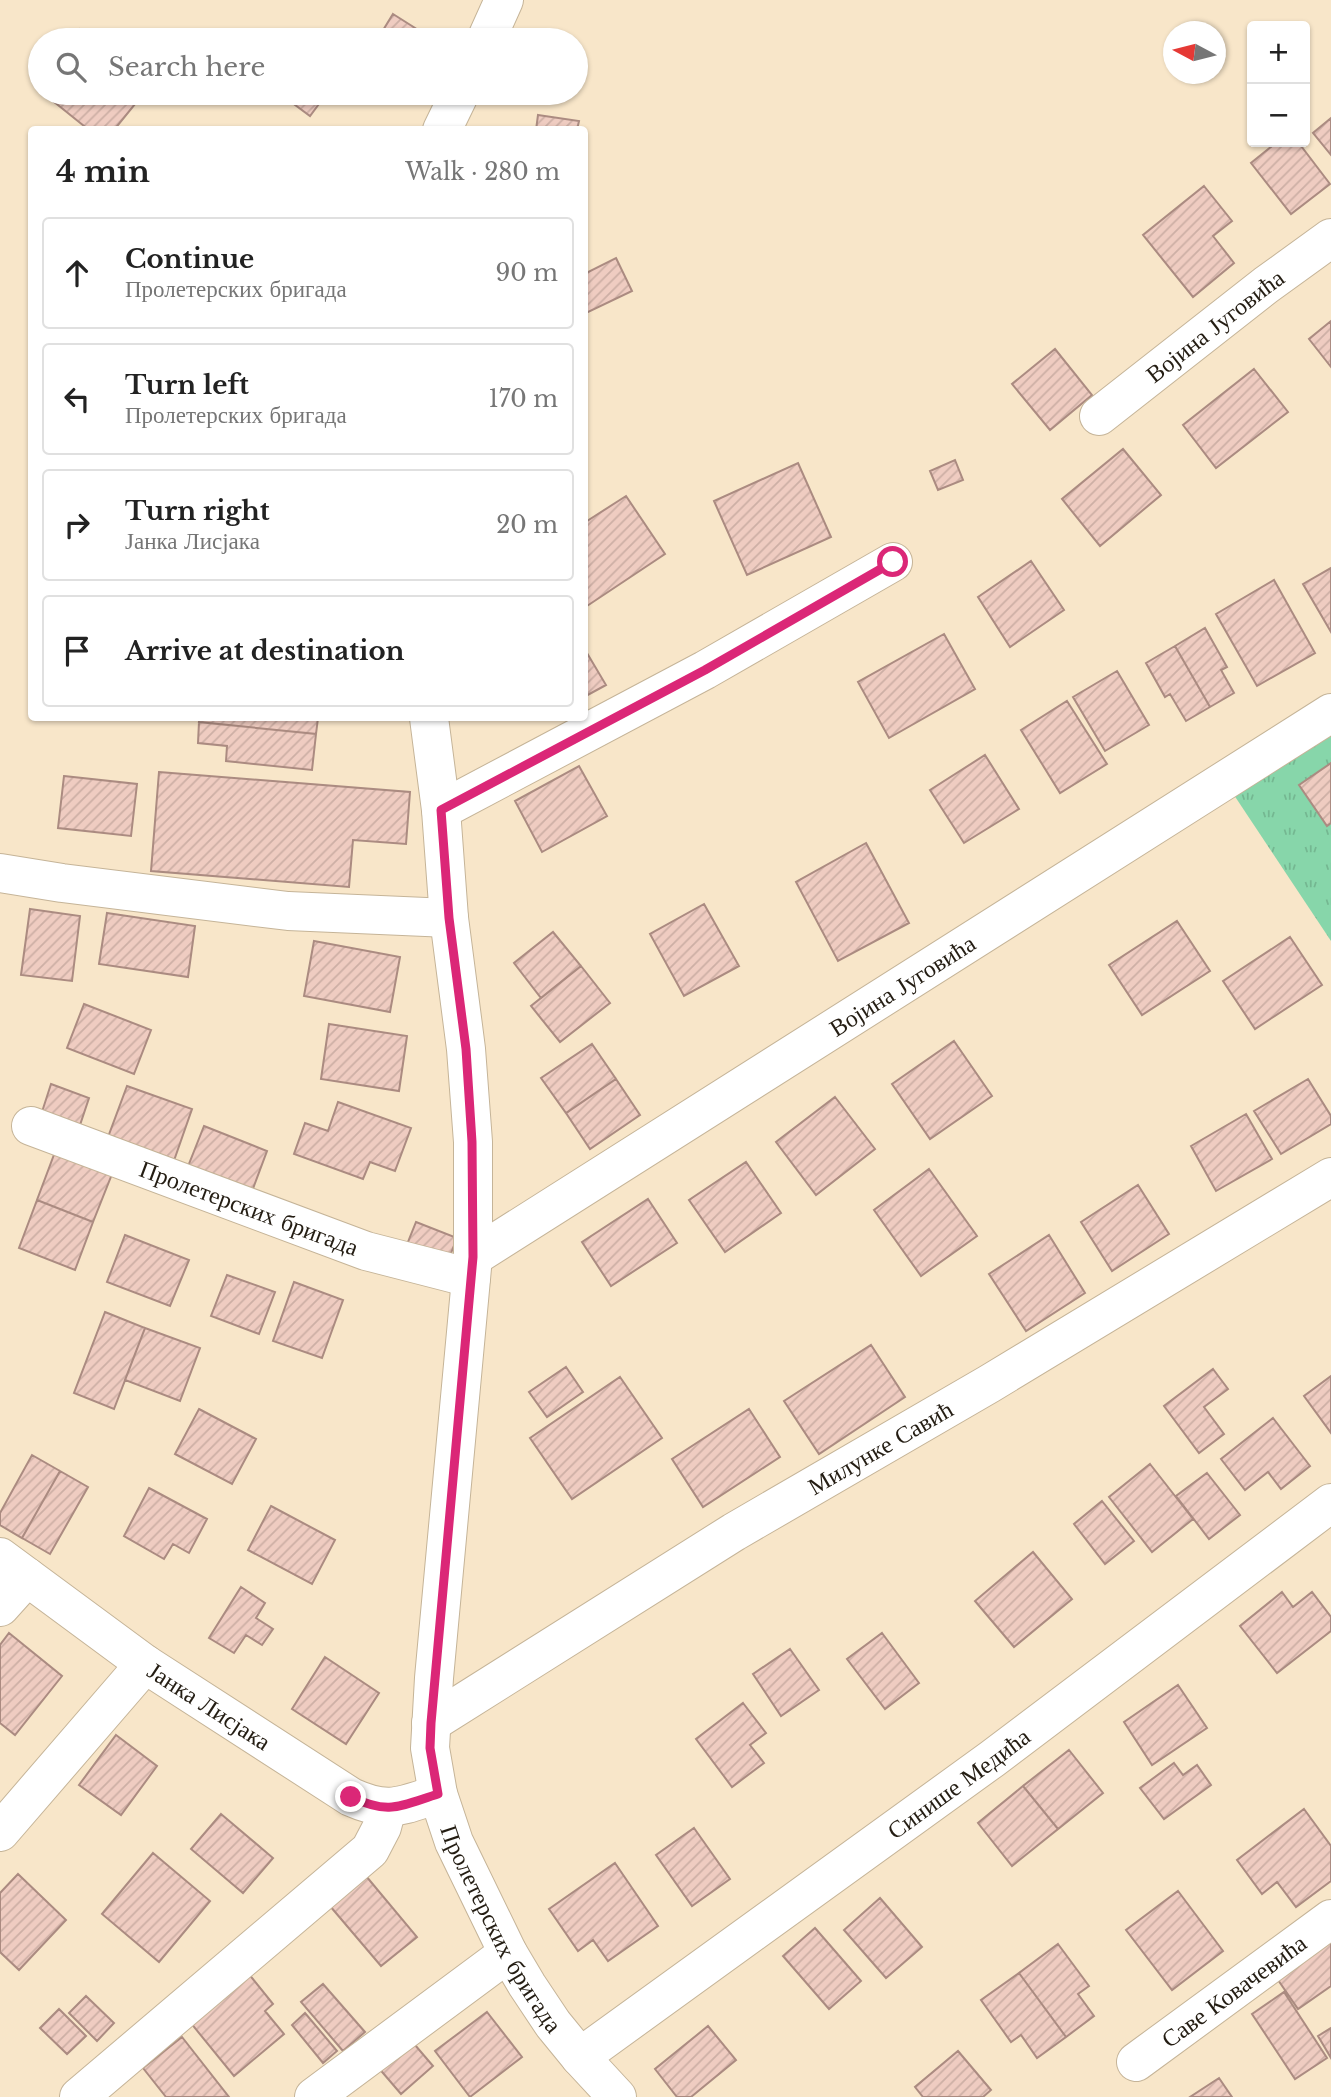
<!DOCTYPE html>
<meta charset="utf-8">
<style>
:root{--surface:#fff;--page:#f6f6f6;--text:#222;--muted:#767676;--line:#e0e0e0}
body{margin:0;font-family:"Libre Baskerville",serif;background:var(--page);color:var(--text)}
.controls{position:absolute;right:21px;top:21px;display:grid;overflow:hidden;border-radius:7px;box-shadow:0 2px 5px #0004}
.controls button{width:63px;height:63px;display:grid;place-items:center;padding:0;border:0;border-bottom:2px solid var(--line);background:var(--surface);color:var(--text);font:35px sans-serif}
.compass{position:absolute;left:1163px;top:21px;width:63px;height:63px;border-radius:50%;background:var(--surface);box-shadow:0 2px 5px #0004;rotate:277deg}
.stop{position:absolute;width:21px;height:21px;margin:-16px;border:5px solid #db2777;border-radius:50%;background:#fff}
.stop.end{background:#db2777;border-color:#fff;box-shadow:0 2px 7px #0008}
.list{margin:0;padding:0;list-style:none}
h2{display:flex;justify-content:space-between;align-items:center;height:91px;margin:0;padding:0 28px;font-size:30px}
h2 small{font-size:23px;font-weight:400;color:var(--muted)}
.list li{display:grid;grid-template-columns:46px 1fr auto;gap:21px;align-items:center;box-sizing:border-box;height:112px;margin:0 14px 14px;padding:0 14px;border:2px solid var(--line);border-radius:7px}
.list b{display:block;font-size:26px;white-space:nowrap}
.list p{margin:0;font-size:23px;white-space:nowrap;color:var(--muted)}
.list em{font-size:23px;font-style:normal;color:var(--muted)}
.icon{flex:none;width:38px;height:38px;fill:none;stroke:currentColor;stroke-width:2;stroke-linecap:round;stroke-linejoin:round}
.map{position:relative;flex:none;width:1331px;height:2097px;overflow:hidden}
.search{position:absolute;background:var(--surface);box-shadow:0 2px 5px #0004;left:28px;top:28px;width:560px;height:77px;display:flex;align-items:center;gap:18px;box-sizing:border-box;padding:0 24px;border-radius:38px;color:var(--muted);font-size:26px}
.panel{position:absolute;background:var(--surface);box-shadow:0 2px 5px #0004;left:28px;top:126px;width:560px;height:595px;border-radius:7px}
.map>svg:first-child{display:block}
.grass{fill:url(#grass-tufts)}
.building{fill:url(#building-hatch);stroke:#ab8b81;stroke-width:2}
.lines{fill:none;stroke-linecap:round;stroke-linejoin:round}
.minor-casing{stroke:#c5b498;stroke-width:40}
.minor{stroke:#fff;stroke-width:38}
.route{stroke:#db2777;stroke-width:9}
.labels{text-anchor:middle;dominant-baseline:central;stroke-width:5;stroke-linejoin:round;paint-order:stroke}
.street-label{font-size:24px;fill:#241d13;stroke:#f8e6c9}
</style>
<div class="map">
<svg width="1331" height="2097" viewBox="0 0 1331 2097">
<defs>
<pattern id="grass-tufts" width="24" height="20" patternUnits="userSpaceOnUse" patternTransform="scale(1.75)"><rect width="24" height="20" fill="#87d6aa"/><path d="M3 7l-1-3M5 7V3M7 7l1-3M15 17l-1-3M17 17v-4M19 17l1-3" fill="none" stroke="#74b791"/></pattern>
<pattern id="building-hatch" width="6" height="6" patternUnits="userSpaceOnUse" patternTransform="scale(1.75)"><rect width="6" height="6" fill="#efccc1"/><path d="M-1 1l2-2M0 6l6-6M5 7l2-2" fill="none" stroke="#cdafa5"/></pattern>
</defs>
<rect width="100%" height="100%" fill="#f8e6c9"/>
<!-- grass -->
<path class="grass" d="M1331 715V941L1226 783Z"/>
<!-- building -->
<path class="building" d="M393 14 434 40H377Z
M80 29 94 40H70Z
M43 93H144L114 130H89Z
M279 93H327L310 116Z
M538 115 579 121 577 130H536Z
M1331 118V155L1313 133Z
M1277 142H1298L1330 184 1291 214 1251 163Z
M1204 186 1232 221 1213 236 1234 263 1193 297 1143 235Z
M616 258 632 291 584 314V274Z
M1331 321V367L1309 339Z
M1055 349 1092 395 1050 430 1012 384Z
M1254 369 1288 412 1216 468 1183 425Z
M1123 449 1161 495 1100 546 1062 499Z
M955 460 963 480 938 490 930 471Z
M798 463 831 537 747 575 714 501Z
M626 496 665 554 584 608V523Z
M1031 561 1064 610 1010 647 978 597Z
M1331 568V632L1303 584Z
M1274 580 1315 653 1257 686 1216 614Z
M1205 628 1227 667 1221 670 1234 693 1210 707 1175 646Z
M944 634 975 689 889 738 858 682Z
M1175 646 1210 707 1186 721 1170 694 1165 697 1146 663Z
M584 648 606 685 584 697Z
M1117 671 1149 725 1105 751 1073 697Z
M1067 701 1107 764 1060 793 1021 730Z
M200 718H318L316 734 199 722Z
M199 722 316 734 312 770 226 761 227 746 198 743Z
M985 755 1019 809 964 843 930 790Z
M1331 763V823L1327 826 1299 785Z
M579 766 607 816 542 852 515 801Z
M159 772 410 792 406 844 353 840 349 887 151 871Z
M64 776 137 784 131 836 58 828Z
M866 843 909 923 838 961 796 882Z
M704 904 739 966 684 996 650 934Z
M30 909 80 916 72 981 21 975Z
M107 913 195 926 188 977 99 964Z
M1177 921 1210 971 1142 1015 1109 965Z
M553 932 581 966 541 998 514 963Z
M1290 937 1322 985 1255 1029 1223 981Z
M314 941 400 957 390 1012 304 996Z
M581 966 610 1003 560 1042 531 1006Z
M84 1004 151 1030 134 1074 67 1048Z
M329 1024 407 1036 399 1091 321 1079Z
M954 1041 992 1096 930 1139 892 1084Z
M592 1044 616 1079 566 1113 541 1078Z
M616 1079 640 1115 590 1149 566 1113Z
M1308 1079 1331 1116V1124L1281 1154 1254 1111Z
M51 1084 89 1098 78 1131 40 1118Z
M127 1086 192 1109 170 1172 104 1148Z
M835 1097 875 1149 816 1195 776 1142Z
M338 1102 411 1128 395 1171 370 1162 363 1179 294 1154 305 1123 328 1131Z
M1246 1114 1272 1159 1216 1191 1191 1146Z
M204 1126 267 1151 251 1194 187 1169Z
M55 1152 112 1174 93 1222 37 1200Z
M746 1162 781 1213 725 1252 689 1200Z
M929 1169 977 1236 921 1276 874 1210Z
M1138 1185 1169 1234 1112 1271 1081 1222Z
M648 1199 677 1243 611 1286 582 1242Z
M37 1200 93 1222 75 1270 19 1248Z
M416 1222 457 1238 447 1263 406 1247Z
M125 1235 189 1260 170 1306 107 1282Z
M1049 1235 1085 1293 1026 1331 989 1274Z
M227 1275 275 1292 259 1334 211 1316Z
M294 1282 343 1300 322 1358 273 1341Z
M105 1312 145 1328 114 1409 74 1393Z
M145 1328 200 1348 180 1401 125 1380Z
M871 1345 905 1397 819 1454 784 1401Z
M566 1367 583 1392 547 1417 529 1392Z
M1213 1369 1228 1389 1204 1407 1224 1434 1199 1453 1164 1406Z
M1331 1376V1433L1304 1396Z
M620 1377 662 1438 572 1499 530 1438Z
M199 1409 256 1439 232 1484 175 1454Z
M749 1409 780 1457 703 1507 672 1459Z
M1273 1418 1310 1466 1281 1489 1268 1472 1245 1490 1221 1459Z
M32 1455 60 1471 22 1538 0 1525V1513Z
M1150 1464 1193 1519 1152 1552 1109 1497Z
M60 1471 88 1487 50 1554 22 1538Z
M1207 1473 1240 1515 1209 1539 1176 1496Z
M149 1488 207 1519 189 1553 173 1544 164 1559 124 1536Z
M1102 1501 1134 1541 1105 1564 1074 1524Z
M271 1506 335 1540 312 1584 248 1550Z
M1033 1552 1072 1599 1014 1647 975 1601Z
M241 1587 265 1603 256 1618 273 1629 262 1645 246 1635 234 1653 209 1638Z
M1282 1592 1293 1607 1312 1592 1331 1617V1631L1277 1673 1240 1626Z
M9 1633 62 1676 15 1735 0 1723V1645Z
M882 1633 919 1683 885 1709 847 1659Z
M790 1649 819 1690 781 1716 753 1674Z
M325 1657 379 1693 346 1744 292 1709Z
M1178 1685 1207 1728 1152 1765 1124 1722Z
M743 1703 766 1733 750 1745 764 1763 732 1787 696 1739Z
M116 1735 157 1766 121 1815 79 1785Z
M1069 1750 1103 1793 1058 1829 1023 1786Z
M1174 1763 1183 1775 1197 1765 1211 1785 1164 1819 1140 1788Z
M1023 1786 1058 1829 1012 1866 978 1823Z
M1304 1809 1331 1846V1881L1296 1907 1277 1882 1262 1894 1237 1860Z
M221 1814 273 1858 243 1893 191 1849Z
M694 1828 730 1879 692 1906 656 1855Z
M153 1853 210 1901 159 1962 102 1914Z
M615 1863 658 1926 608 1961 593 1940 578 1951 549 1909Z
M18 1874 66 1920 19 1970 0 1952V1893Z
M366 1876 417 1937 381 1966 330 1906Z
M1178 1891 1223 1951 1172 1990 1126 1930Z
M880 1898 922 1947 886 1978 844 1930Z
M815 1928 861 1981 829 2009 783 1956Z
M1331 1939V1986L1298 2009 1276 1977Z
M1058 1944 1089 1986 1078 1994 1094 2016 1066 2037 1019 1973Z
M248 1973 273 2004 265 2011 284 2034 234 2076 190 2022Z
M1019 1973 1066 2037 1037 2058 1021 2035 1011 2042 981 2000Z
M323 1984 365 2032 343 2051 301 2002Z
M1284 1992 1327 2058 1295 2079 1252 2014Z
M86 1996 114 2023 97 2041 69 2013Z
M59 2009 86 2036 67 2054 40 2028Z
M487 2012 522 2057 470 2097 435 2051Z
M305 2013 337 2051 323 2063 292 2025Z
M708 2026 736 2060 691 2097H677L655 2069Z
M1331 2028V2058L1318 2036Z
M182 2037 229 2097H166L143 2068Z
M409 2038 433 2066 401 2094 377 2066Z
M958 2051 991 2090 983 2097H923L915 2087Z
M1219 2078 1232 2097H1190Z"/>
<g class="lines">
<!-- minor casing -->
<g class="minor-casing">
<g id="minor">
<path d="M486 40 504 0"/>
<path d="M442 130 460 93"/>
<path id="s1" d="M1099 416 1266 285 1331 238"/>
<path id="s2" d="M429 718 441 810 449 918 466 1049 473 1142V1257L434 1678 430 1748 438 1794 454 1842 508 1953 527 1985 553 2024 580 2057 617 2097"/>
<path d="M441 810 705 670 893 562"/>
<path d="M0 873 62 883 288 911 449 918"/>
<path id="s3" d="M31 1126 366 1251 471 1278"/>
<path id="s4" d="M473 1257 1331 713"/>
<path id="s5" d="M0 1557 145 1664 351 1797C389 1814 400 1806 438 1794"/>
<path d="M0 1607 27 1577"/>
<path id="s6" d="M431 1723 734 1532 989 1384 1331 1177"/>
<path d="M0 1832 145 1664"/>
<path id="s7" d="M580 2057 992 1759 1331 1503"/>
<path id="s8" d="M1136 2062 1331 1919"/>
<path d="M79 2097 370 1850 382 1827 387 1808"/>
<path d="M314 2097 508 1953"/>
</g>
</g>
<!-- minor -->
<use href="#minor" class="minor"/>
</g>
<g class="lines">
<!-- route -->
<path class="route" d="M351 1797C389 1815 400 1806 438 1794L430 1748 431 1723 473 1257 472 1142 466 1049 449 918 441 810 705 670 893 562"/>
</g>
<g class="labels">
<!-- street labels -->
<g class="street-label">
<text stroke="none"><textPath href="#s1" startOffset="147">Војина Југовића</textPath></text>
<text stroke="none"><textPath href="#s4" startOffset="508">Војина Југовића</textPath></text>
<text stroke="none"><textPath href="#s3" startOffset="233">Пролетерских бригада</textPath></text>
<text stroke="none"><textPath href="#s6" startOffset="527">Милунке Савић</textPath></text>
<text stroke="none"><textPath href="#s5" startOffset="257">Јанка Лисјака</textPath></text>
<text stroke="none"><textPath href="#s7" startOffset="467">Синише Медића</textPath></text>
<text stroke="none"><textPath href="#s2" startOffset="1230">Пролетерских бригада</textPath></text>
<text stroke="none"><textPath href="#s8" startOffset="121">Саве Ковачевића</textPath></text>
</g>
</g>
</svg>
<div class="controls">
<button>+</button>
<button>−</button>
</div>
<svg class="compass" viewBox="-18 -18 36 36"><path d="M0-13l5 13h-10z" fill="#e53935"/><path d="M0 13l5-13h-10z" fill="#767676"/></svg>
<div class="stop" style="left:893px;top:562px"></div>
<div class="stop end" style="left:351px;top:1797px"></div>
<div class="search"><svg class="icon" aria-label="search" viewBox="0 0 24 24"><circle cx="10" cy="10" r="6"/><path d="M15 15l6 6"/></svg>Search here</div>
<section class="panel">
<h2>4 min<small>Walk · 280 m</small></h2>
<ul class="list">
<li><svg class="icon" aria-label="ahead" viewBox="0 0 24 24"><path d="M12 20V5M6 11l6-6 6 6"/></svg><div><b>Continue</b><p>Пролетерских бригада</p></div><em>90 m</em></li>
<li><svg class="icon" aria-label="left" viewBox="0 0 24 24"><path d="M17 20v-9H6M10 6l-5 5 5 5"/></svg><div><b>Turn left</b><p>Пролетерских бригада</p></div><em>170 m</em></li>
<li><svg class="icon" aria-label="right" viewBox="0 0 24 24"><path d="M7 20v-9h11M14 6l5 5-5 5"/></svg><div><b>Turn right</b><p>Јанка Лисјака</p></div><em>20 m</em></li>
<li><svg class="icon" aria-label="arrive" viewBox="0 0 24 24"><path d="M6 21V4h12l-3 4 3 4H6"/></svg><div><b>Arrive at destination</b></div></li>
</ul>
</section>
</div>
